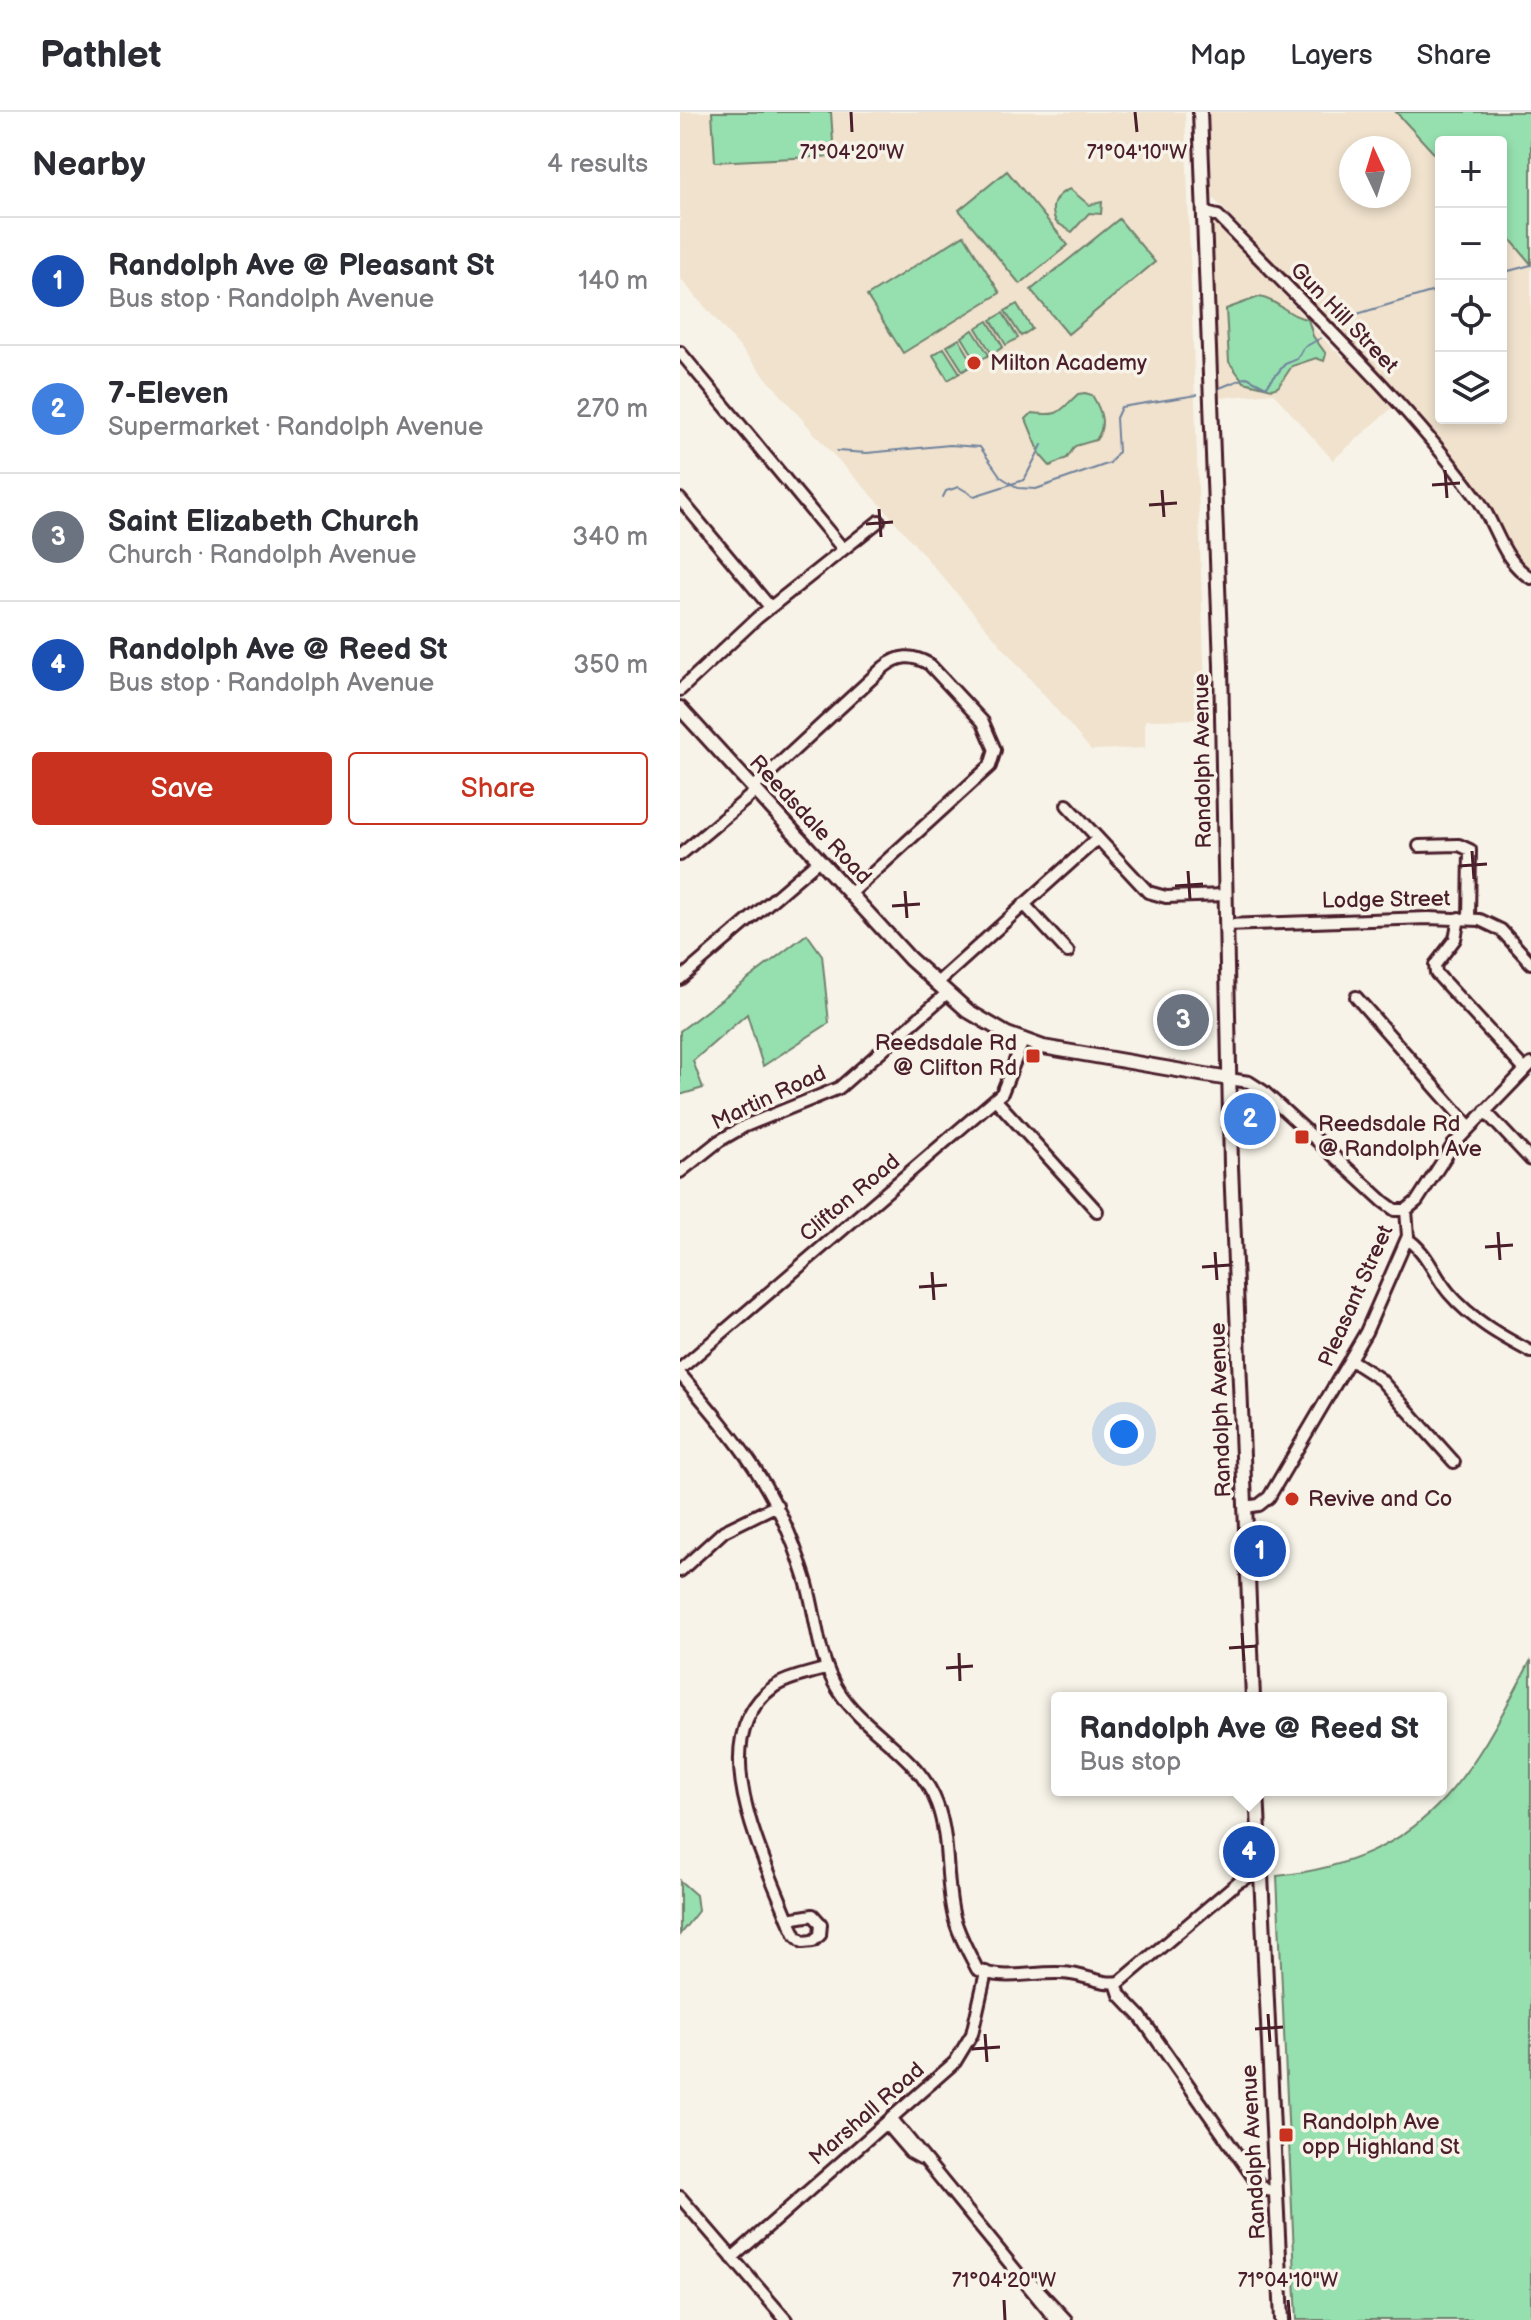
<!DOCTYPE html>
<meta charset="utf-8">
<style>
:root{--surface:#fff;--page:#f7f7f7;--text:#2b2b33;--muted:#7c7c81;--line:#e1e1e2;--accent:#c8321e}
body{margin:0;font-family:"Balsamiq Sans",sans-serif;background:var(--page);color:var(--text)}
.controls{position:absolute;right:24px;top:24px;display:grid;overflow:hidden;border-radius:8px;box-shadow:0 4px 12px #0003}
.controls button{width:72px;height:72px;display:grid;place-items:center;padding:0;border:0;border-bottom:2px solid var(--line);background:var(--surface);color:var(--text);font:40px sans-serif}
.compass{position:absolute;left:659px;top:24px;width:72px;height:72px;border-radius:50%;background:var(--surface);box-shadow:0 4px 12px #0003;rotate:356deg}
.you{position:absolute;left:444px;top:1322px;width:28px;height:28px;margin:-20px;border:6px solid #fff;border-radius:50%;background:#1a73e8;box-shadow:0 0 0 12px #1a73e833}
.badge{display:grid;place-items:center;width:52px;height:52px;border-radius:50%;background:var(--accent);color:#fff;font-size:26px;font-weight:700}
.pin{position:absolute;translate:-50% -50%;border:4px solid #fff;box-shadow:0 2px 8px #0006}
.popup{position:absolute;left:371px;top:1580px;width:396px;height:104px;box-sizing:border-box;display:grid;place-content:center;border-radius:8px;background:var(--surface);filter:drop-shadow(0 2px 6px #0005);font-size:26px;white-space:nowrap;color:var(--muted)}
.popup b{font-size:30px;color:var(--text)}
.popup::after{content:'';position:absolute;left:50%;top:100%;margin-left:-16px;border:16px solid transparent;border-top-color:var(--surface)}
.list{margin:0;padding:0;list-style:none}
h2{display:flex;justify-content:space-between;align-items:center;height:104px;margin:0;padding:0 32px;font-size:34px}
h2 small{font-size:26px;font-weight:400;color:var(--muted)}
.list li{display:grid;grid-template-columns:52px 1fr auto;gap:24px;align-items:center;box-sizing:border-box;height:128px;padding:0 32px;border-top:2px solid var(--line)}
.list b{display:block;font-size:30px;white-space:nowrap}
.list p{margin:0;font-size:26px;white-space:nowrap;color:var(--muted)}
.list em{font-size:26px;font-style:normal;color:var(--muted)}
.actions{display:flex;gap:16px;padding:24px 32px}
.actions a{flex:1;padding:18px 0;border:2px solid var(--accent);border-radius:8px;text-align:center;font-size:28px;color:var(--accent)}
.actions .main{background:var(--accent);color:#fff}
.icon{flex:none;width:44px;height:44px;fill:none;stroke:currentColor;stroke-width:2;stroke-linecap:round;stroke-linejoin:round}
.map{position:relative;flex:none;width:851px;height:2208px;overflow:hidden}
header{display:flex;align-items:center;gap:48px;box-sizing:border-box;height:112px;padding:0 40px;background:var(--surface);border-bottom:2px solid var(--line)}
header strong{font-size:38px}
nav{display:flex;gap:44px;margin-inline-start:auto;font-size:28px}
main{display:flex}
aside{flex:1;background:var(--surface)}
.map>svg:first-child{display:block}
.built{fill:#f0e2cd;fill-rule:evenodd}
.green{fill:#96e0af;stroke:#70806d;stroke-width:2}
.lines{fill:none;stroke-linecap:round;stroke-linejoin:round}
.stream{stroke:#6f829c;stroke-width:2}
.minor-casing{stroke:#4a1f2b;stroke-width:16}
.major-casing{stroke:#4a1f2b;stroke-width:18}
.minor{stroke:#f7f3e8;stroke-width:10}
.major{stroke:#f7f3e8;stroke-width:12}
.ticks{fill:none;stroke:#4a1f2b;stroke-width:3}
.poi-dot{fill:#c8321e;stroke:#f7f3e8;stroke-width:3}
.labels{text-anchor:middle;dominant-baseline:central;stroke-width:7;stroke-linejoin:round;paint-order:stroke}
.street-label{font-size:22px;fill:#4a1f2b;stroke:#f7f3e8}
.poi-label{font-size:22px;fill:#4a1f2b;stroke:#f7f3e8;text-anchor:start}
.ticks-label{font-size:20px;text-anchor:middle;fill:#4a1f2b;stroke:#f7f3e8;stroke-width:7;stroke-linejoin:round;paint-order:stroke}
</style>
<header>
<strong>Pathlet</strong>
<nav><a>Map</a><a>Layers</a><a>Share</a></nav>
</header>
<main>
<aside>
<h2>Nearby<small>4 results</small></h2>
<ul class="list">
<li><span class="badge" style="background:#1a4fb4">1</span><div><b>Randolph Ave @ Pleasant St</b><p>Bus stop · Randolph Avenue</p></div><em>140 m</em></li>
<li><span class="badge" style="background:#3f7fe0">2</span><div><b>7-Eleven</b><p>Supermarket · Randolph Avenue</p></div><em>270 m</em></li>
<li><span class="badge" style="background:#6b7280">3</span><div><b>Saint Elizabeth Church</b><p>Church · Randolph Avenue</p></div><em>340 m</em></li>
<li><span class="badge" style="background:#1a4fb4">4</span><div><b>Randolph Ave @ Reed St</b><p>Bus stop · Randolph Avenue</p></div><em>350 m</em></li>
</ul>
<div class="actions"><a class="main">Save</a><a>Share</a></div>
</aside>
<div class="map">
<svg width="851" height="2208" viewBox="0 0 851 2208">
<rect width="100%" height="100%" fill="#f7f3e8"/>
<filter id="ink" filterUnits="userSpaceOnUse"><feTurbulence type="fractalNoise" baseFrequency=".0125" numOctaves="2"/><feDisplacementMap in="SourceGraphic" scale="16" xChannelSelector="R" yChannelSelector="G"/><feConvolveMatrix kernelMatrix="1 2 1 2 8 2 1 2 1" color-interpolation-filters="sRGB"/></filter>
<g filter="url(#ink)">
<!-- built -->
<path class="built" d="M0 0H505L526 607 465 608V636L411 638 200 392 147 336 0 166Z
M529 0H716L761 49V306H821V116L851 152V459L840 453 815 403 721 285 532 85ZM671 36H719V84H671Z
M532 104 652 236 675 254 713 295 653 348 593 281 539 286Z"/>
<!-- green -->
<path class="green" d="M32 0H151L154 44 35 50Z
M716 0H851V152L821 116V30H761V49Z
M327 59 388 133 340 172 279 98Z
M390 77 409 93 422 90 421 102 409 101 392 120 376 110C369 95 374 83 390 77Z
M439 107 475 150 388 222 351 178Z
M284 123 320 181 223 241 187 184Z
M579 185C599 188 610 206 628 207L633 224 646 242 644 249 636 246 612 254 598 275 592 277 564 270 549 250 546 197Z
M337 192 352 217 341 224 325 199Z
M323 201 338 226 326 233 311 208Z
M308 209 323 235 312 242 296 216Z
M293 218 309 243 297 250 282 225Z
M279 227 294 252 283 259 267 234Z
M264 236 280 261 268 268 253 243Z
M405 281 412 283C421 298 427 313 416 328L395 334 387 346 370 354 361 344 346 307 352 301C382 305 379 299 398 282Z
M127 822 142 843 149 911 83 954 67 902 13 949 23 976 0 983V919Z
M851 1548V2208H617L597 1764C746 1747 788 1669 851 1548Z
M0 1769 16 1783 18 1799 0 1822Z"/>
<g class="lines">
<!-- stream -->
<path class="stream" d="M821 161 851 153
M659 211 667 205 761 177
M537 277 567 265 586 275 605 252 617 247 623 236 641 226
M157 339 187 341 270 333 300 335 321 365 338 376 356 377 430 351 438 340 436 306 441 295 517 283
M263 385 266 379 279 375 294 384 344 368 362 333"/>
<!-- minor casing -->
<g class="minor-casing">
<path id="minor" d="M523 100 538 104C626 195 721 284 797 386 816 411 822 450 851 466
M0 240 163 437
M0 387 90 495
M0 578 77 506 199 409
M73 676 204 555C219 543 232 542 249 552L303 610 315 638 310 654 170 782
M387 693 468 780 486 785 545 783
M739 734 779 733 790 738 789 807
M0 743 76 679
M344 792 388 840
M779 806 775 827 755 853 756 861 845 958
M546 813 748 806 800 808 821 818 851 851
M0 867 139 748
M256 872 417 727
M676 885 790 1015
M549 967 569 970 583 979 704 1090 715 1098H726
M315 987 417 1099
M805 999 851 1048
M0 1060 39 1029 65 1014 159 976 266 882
M726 1098 737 1089 773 1033 851 952
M727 1127C746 1138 755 1165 769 1181 792 1208 821 1224 851 1240
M672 1249 700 1267 774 1350
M0 1257 322 981 343 929
M0 1262C59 1331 96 1374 124 1462 137 1500 136 1544 158 1578 186 1622 238 1641 257 1692 270 1727 265 1765 273 1801 277 1820 288 1839 297 1857 323 1871 361 1857 391 1862 407 1864 423 1873 440 1870L558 1770 581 1758
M565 1395 579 1393 589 1385 686 1220 728 1124 726 1098
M0 1459 44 1419 97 1393
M108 1807 133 1803 141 1812 140 1823 133 1829 123 1830 116 1824 108 1807C83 1743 21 1626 95 1574 111 1564 130 1562 147 1556
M436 1871 440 1883 460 1904 575 2068 586 2078 596 2079
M212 2007 376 2208
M206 2012 230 2040 241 2046
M0 2085 106 2208
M52 2146 275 1950 292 1922 306 1860
M351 2170 386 2208"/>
</g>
<!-- major casing -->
<g class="major-casing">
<path id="major" d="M520 0 541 553 551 1054 573 1586
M0 596 230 847 288 899 327 922 363 935 549 967
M577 1678 602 2208"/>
</g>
<!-- minor -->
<use href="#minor" class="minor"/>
<!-- major -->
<use href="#major" class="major"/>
</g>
</g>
<!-- ticks -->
<path class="ticks" d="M171 0 172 20M455 0 457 20M765 358 767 386M752 373 780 371M482 378 484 405M469 393 497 391M199 397 201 425M186 412 213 410M792 739 794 767M779 754 807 752M508 759 510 787M495 774 523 772M225 779 227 806M212 794 240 792M818 1120 820 1148M805 1135 833 1133M535 1140 537 1168M522 1155 550 1153M252 1160 254 1188M239 1175 267 1173M562 1521 564 1549M549 1536 577 1534M279 1541 280 1569M266 1556 293 1554M588 1902 590 1930M575 1917 603 1915M305 1922 307 1950M292 1937 320 1935M324 2188 325 2208M608 2188 610 2208"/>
<!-- markers -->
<g class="poi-dot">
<circle cx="294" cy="251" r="8"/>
<rect x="345" y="936" width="16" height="16" rx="4"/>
<rect x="614" y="1017" width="16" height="16" rx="4"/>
<circle cx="612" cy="1387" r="8"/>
<rect x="598" y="2015" width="16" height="16" rx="4"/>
</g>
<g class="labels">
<!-- street labels -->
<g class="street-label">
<text transform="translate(664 206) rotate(46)">Gun Hill Street</text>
<text transform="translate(523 649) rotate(-91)">Randolph Avenue</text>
<text transform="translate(130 708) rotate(47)">Reedsdale Road</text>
<text transform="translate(706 788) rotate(-1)">Lodge Street</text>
<text transform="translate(89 986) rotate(-25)">Martin Road</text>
<text transform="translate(170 1086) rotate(-40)">Clifton Road</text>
<text transform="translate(676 1184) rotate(-66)">Pleasant Street</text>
<text transform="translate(541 1298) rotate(-92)">Randolph Avenue</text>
<text transform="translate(187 2002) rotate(-41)">Marshall Road</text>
<text transform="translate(574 2040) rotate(-93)">Randolph Avenue</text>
</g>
<!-- poi labels -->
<g class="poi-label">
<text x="310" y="251">Milton Academy</text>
<text x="337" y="931" text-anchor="end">Reedsdale Rd<tspan x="337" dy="25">@ Clifton Rd</tspan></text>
<text x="638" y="1012">Reedsdale Rd<tspan x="638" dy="25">@ Randolph Ave</tspan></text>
<text x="628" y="1387">Revive and Co</text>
<text x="622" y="2010">Randolph Ave<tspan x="622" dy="25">opp Highland St</tspan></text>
</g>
</g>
<g class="ticks-label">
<text x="172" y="47">71°04'20"W</text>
<text x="457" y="47">71°04'10"W</text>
<text x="324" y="2175">71°04'20"W</text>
<text x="608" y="2175">71°04'10"W</text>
</g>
</svg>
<div class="controls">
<button>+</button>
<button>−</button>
<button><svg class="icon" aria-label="locate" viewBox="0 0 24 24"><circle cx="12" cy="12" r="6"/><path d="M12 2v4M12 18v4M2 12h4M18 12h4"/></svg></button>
<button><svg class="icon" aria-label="layers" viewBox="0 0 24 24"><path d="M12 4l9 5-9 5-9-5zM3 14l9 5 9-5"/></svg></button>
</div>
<svg class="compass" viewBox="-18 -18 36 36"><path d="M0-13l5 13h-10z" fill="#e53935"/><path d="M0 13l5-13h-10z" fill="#7c7c81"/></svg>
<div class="you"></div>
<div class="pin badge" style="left:580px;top:1439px;background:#1a4fb4">1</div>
<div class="pin badge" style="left:570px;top:1007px;background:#3f7fe0">2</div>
<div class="pin badge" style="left:503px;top:908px;background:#6b7280">3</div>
<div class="pin badge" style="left:569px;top:1740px;background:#1a4fb4">4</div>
<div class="popup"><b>Randolph Ave @ Reed St</b>Bus stop</div>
</div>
</main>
